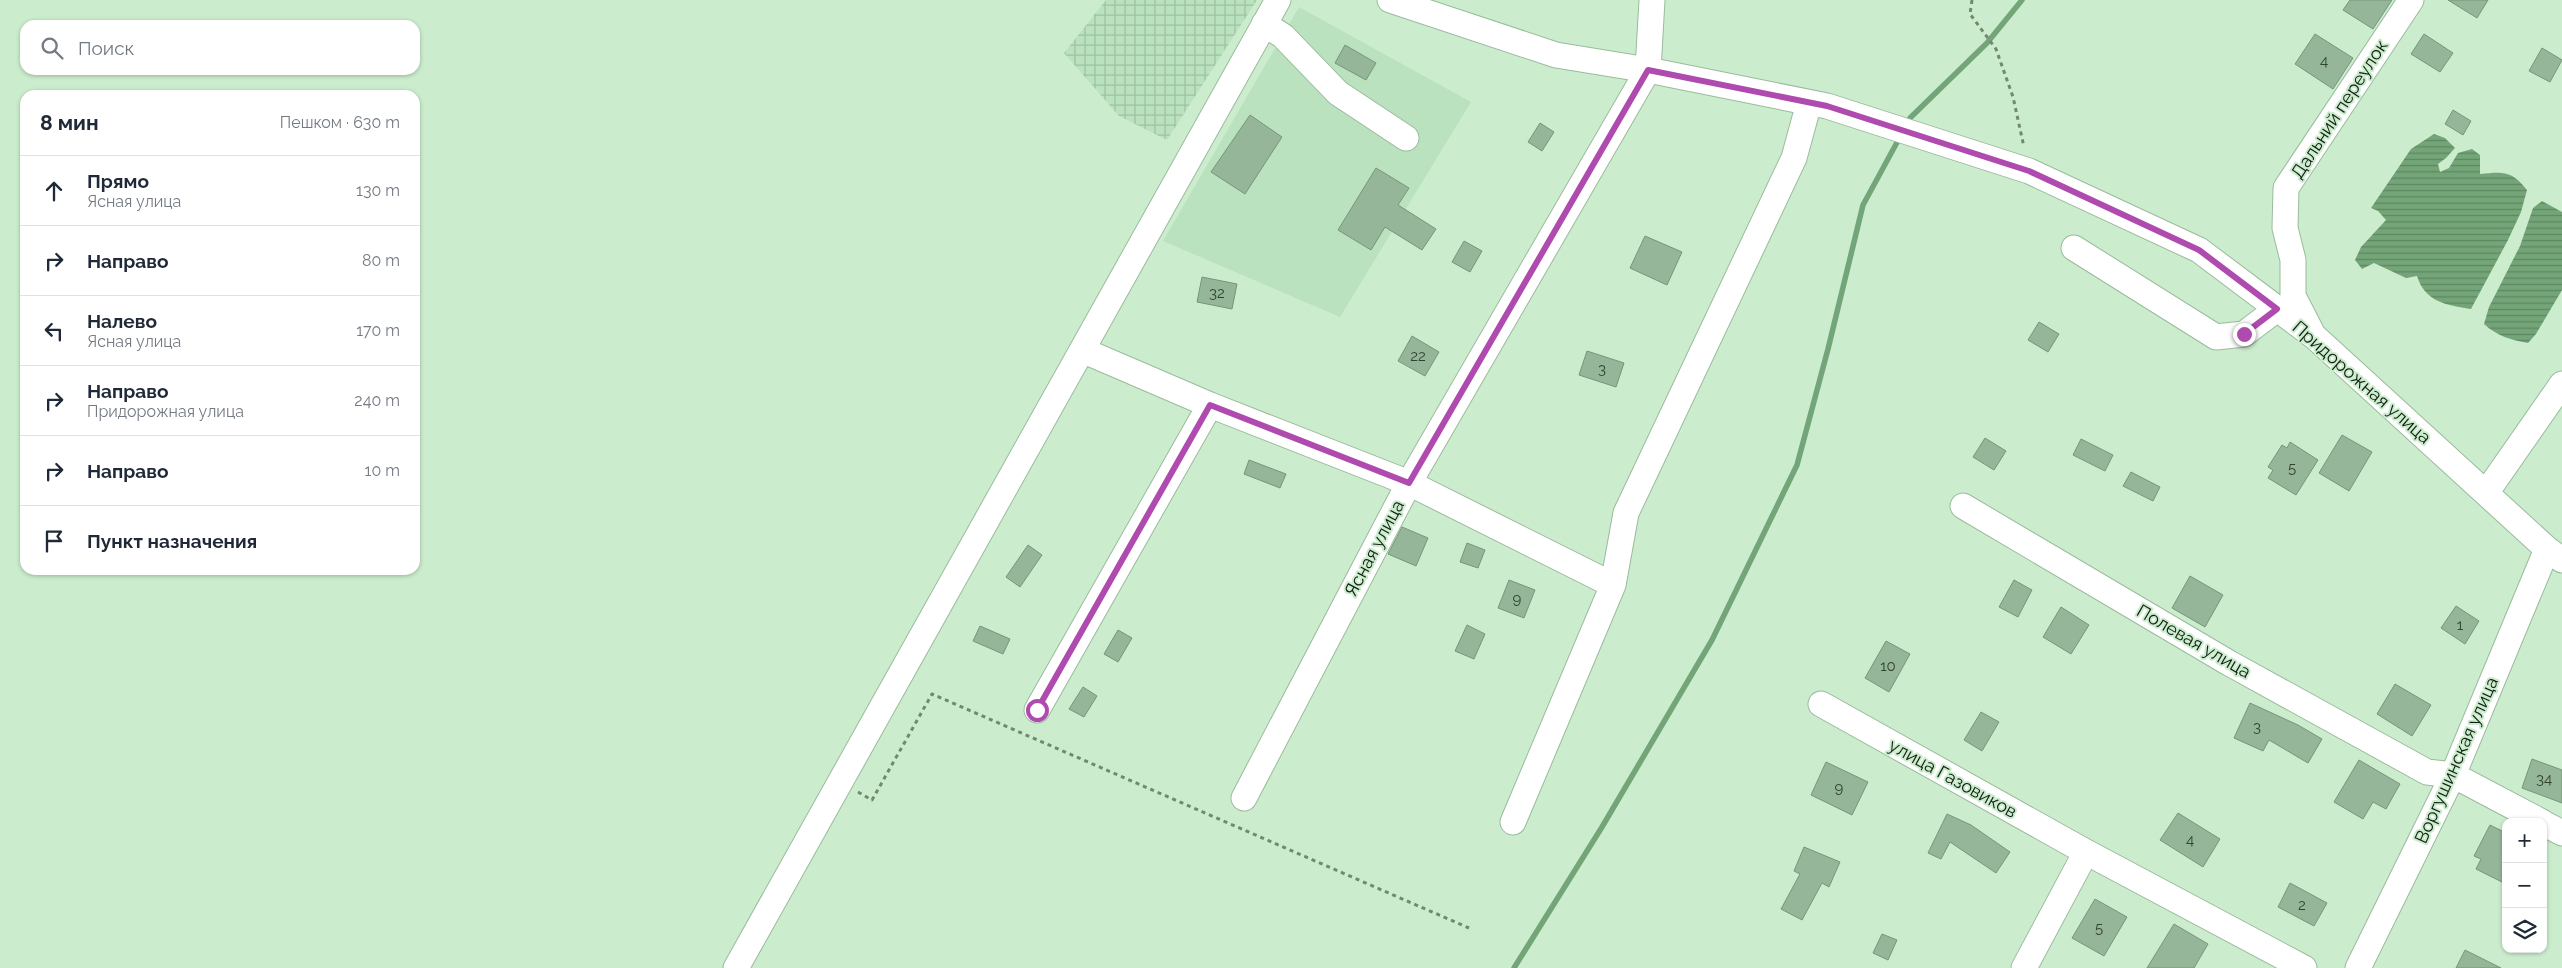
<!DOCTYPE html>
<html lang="ru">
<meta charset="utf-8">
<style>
:root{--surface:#fff;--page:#f6f6f7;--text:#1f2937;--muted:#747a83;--line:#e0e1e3}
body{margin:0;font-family:Raleway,sans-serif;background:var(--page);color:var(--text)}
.controls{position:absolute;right:15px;bottom:15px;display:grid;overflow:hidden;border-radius:10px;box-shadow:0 1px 4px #0004}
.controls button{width:45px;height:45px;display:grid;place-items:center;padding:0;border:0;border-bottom:1px solid var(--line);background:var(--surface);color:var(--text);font:25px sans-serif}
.stop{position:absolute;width:15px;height:15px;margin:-11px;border:4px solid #af4aaf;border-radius:50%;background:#fff}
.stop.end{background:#af4aaf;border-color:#fff;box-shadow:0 1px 5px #0008}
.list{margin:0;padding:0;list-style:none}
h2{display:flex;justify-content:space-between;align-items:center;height:65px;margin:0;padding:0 20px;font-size:21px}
h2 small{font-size:16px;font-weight:400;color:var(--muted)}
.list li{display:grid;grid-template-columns:32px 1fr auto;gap:15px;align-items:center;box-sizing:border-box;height:70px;padding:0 20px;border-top:1px solid var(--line)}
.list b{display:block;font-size:19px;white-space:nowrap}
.list p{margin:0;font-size:16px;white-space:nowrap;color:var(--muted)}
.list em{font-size:16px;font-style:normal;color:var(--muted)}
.icon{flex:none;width:28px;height:28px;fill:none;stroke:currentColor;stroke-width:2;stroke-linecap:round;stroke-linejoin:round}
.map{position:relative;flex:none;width:2562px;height:968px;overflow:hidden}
.search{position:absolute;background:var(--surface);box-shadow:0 1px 4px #0004;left:20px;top:20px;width:400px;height:55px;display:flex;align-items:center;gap:12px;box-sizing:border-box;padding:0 18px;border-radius:15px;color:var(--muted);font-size:19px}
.panel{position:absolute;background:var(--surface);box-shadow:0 1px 4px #0004;left:20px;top:90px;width:400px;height:485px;border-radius:15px}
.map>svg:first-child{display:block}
.built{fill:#bae2be}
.industrial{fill:url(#industrial-grid)}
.water{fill:url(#water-rules)}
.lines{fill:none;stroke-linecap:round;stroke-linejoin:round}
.stream{stroke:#73a578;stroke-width:5.5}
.building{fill:#95b698;stroke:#769679}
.minor-casing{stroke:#9abb9c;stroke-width:27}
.path{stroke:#718872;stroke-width:3;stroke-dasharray:4 4;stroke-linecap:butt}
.minor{stroke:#fff;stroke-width:25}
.route{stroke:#af4aaf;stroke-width:6}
.labels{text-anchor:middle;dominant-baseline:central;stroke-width:4;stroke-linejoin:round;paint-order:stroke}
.number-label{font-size:15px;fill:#324334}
.street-label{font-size:18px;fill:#111d12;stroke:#cbedcd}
</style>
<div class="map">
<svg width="2562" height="968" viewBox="0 0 2562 968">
<defs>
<pattern id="industrial-grid" width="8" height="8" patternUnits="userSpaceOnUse" patternTransform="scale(1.25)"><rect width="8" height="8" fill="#bae2be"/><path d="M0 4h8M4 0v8" fill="none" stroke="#9fc1a2"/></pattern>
<pattern id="water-rules" width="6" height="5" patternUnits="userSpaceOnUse" patternTransform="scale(1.25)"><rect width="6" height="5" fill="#73a578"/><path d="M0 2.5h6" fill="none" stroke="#5d8661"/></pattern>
</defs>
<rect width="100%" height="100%" fill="#cbedcd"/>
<!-- built -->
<path class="built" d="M1299 7 1471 102 1340 317 1163 241Z"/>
<!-- industrial -->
<path class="industrial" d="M1106 0H1257L1167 140 1119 116 1064 53Z"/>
<!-- water -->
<path class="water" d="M2434 134 2445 138 2455 148 2446 158 2438 164 2440 172 2449 168 2458 153 2472 149 2480 155V174C2503 172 2511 170 2527 190L2521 212 2508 240 2471 309C2446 305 2425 302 2417 276L2406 278 2374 263 2362 269 2355 260 2361 247 2386 220 2378 211 2371 208 2411 149Z
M2542 201 2562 212V290L2536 334 2528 343C2511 340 2497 336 2484 324L2489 307 2520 246 2533 208Z"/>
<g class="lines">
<!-- stream -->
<path class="stream" d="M1907 125 1910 118 1987 43 2022 0
M1514 968 1602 827 1712 640 1797 465 1828 349 1863 205 1901 135"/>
</g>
<!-- building -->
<path class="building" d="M2350 0H2392L2373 29 2343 10Z
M2448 0H2488L2477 18Z
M2315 34 2353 58 2333 89 2295 64Z
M2424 34 2453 53 2440 72 2411 54Z
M1345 45 1376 63 1366 80 1335 63Z
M2542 48 2562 60 2550 82 2529 71Z
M2453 110 2471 121 2463 135 2445 124Z
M1250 115 1282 137 1245 194 1211 172Z
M1540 123 1554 132 1542 151 1528 142Z
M1376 168 1409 188 1398 205 1436 229 1422 250 1385 227 1371 250 1338 230Z
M1645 236 1682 252 1667 285 1630 268Z
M1464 241 1482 251 1470 272 1452 262Z
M1202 277 1237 284 1232 309 1197 302Z
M2039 322 2059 334 2048 352 2028 340Z
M1412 336 1439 352 1425 376 1398 361Z
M1587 351 1624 363 1616 387 1579 375Z
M2342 435 2372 452 2349 491 2319 473Z
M1985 438 2006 451 1994 470 1973 457Z
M2081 439 2113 455 2105 471 2073 455Z
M2290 442 2318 460 2296 495 2268 478 2273 470 2268 467 2282 445 2287 448Z
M1249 460 1286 474 1280 488 1244 474Z
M2131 472 2160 487 2153 501 2123 486Z
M1402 527 1428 538 1416 566 1388 554Z
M1467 543 1485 550 1478 568 1460 562Z
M1028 545 1042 555 1020 587 1006 577Z
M2190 576 2223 595 2205 627 2172 608Z
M1509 580 1535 590 1524 618 1498 608Z
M2014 580 2032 590 2018 617 1999 607Z
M2456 606 2479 621 2465 644 2441 628Z
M2061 607 2089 625 2071 654 2043 637Z
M1467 625 1485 634 1474 659 1455 651Z
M980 626 1010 639 1003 654 973 641Z
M1118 630 1132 638 1118 662 1104 654Z
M1886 641 1910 654 1889 692 1865 678Z
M2395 684 2431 705 2412 736 2377 714Z
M1083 687 1097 696 1084 717 1069 709Z
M2250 703 2298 725 2322 739 2308 763 2269 740 2263 751 2234 738Z
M1981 712 1999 722 1982 751 1964 740Z
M2532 759 2562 770V803L2522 788Z
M2359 760 2400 784 2386 809 2373 802 2363 819 2334 802Z
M1826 762 1868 782 1852 815 1811 795Z
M2178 813 2220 839 2203 867 2160 840Z
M1947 814 1971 825 2010 852 1996 873 1950 842 1941 859 1928 853Z
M2490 825 2506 833V884L2476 869 2481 859 2474 856Z
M1804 847 1840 862 1829 887 1822 883 1802 920 1781 909 1800 874 1794 871Z
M2290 883 2327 903 2314 926 2278 907Z
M2095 899 2127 917 2104 956 2072 938Z
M2174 924 2208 944 2194 968H2147Z
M1882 934 1897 940 1888 960 1873 953Z
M2465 950 2501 968H2456Z"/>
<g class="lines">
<!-- minor casing -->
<g class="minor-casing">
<path id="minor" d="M1390 0 1556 55 1648 70 1827 106 2029 171 2199 250 2315 337 2547 549 2562 560
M1264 24 1283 36 1338 93 1406 138
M2074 248 2216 337 2244 334 2277 309
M2311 331 2293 296V260L2285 228 2286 188 2411 0
M1082 350 1210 405 1409 483 1613 585
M2486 493 2562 384
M1963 506 2229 663 2427 772 2453 775 2542 822
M1821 704 2086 852 2304 968
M1037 710 1210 405
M1244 798 1409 483 1648 70 1652 0
M1513 822 1613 585 1626 513 1794 158 1809 103
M2543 823 2562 833
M736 968 1278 0
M2024 968 2086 852
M2358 968 2453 775 2547 549"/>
</g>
<!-- path -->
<path class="path" d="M1972 0 1970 14 1996 49 2013 97 2024 147
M858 792 872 800 932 694 1469 928"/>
<!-- minor -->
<use href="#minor" class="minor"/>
</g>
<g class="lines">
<!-- route -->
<path class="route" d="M1037 710 1210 405 1409 483 1648 70 1827 106 2029 171 2199 250 2277 309 2244 334"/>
</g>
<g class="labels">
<!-- number labels -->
<g class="number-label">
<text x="2324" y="61">4</text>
<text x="1217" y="293">32</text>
<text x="1418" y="356">22</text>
<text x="1602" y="369">3</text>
<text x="2292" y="468">5</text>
<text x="1517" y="599">9</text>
<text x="2460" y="625">1</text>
<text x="1888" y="666">10</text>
<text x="2257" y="727">3</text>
<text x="2544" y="779">34</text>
<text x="1839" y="788">9</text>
<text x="2190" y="840">4</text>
<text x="2302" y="905">2</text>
<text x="2099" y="928">5</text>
</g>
<!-- street labels -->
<g class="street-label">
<text transform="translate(2339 109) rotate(-57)">Дальний переулок</text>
<text transform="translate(2362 382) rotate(41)">Придорожная улица</text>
<text transform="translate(1374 548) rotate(-62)">Ясная улица</text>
<text transform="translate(2194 641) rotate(30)">Полевая улица</text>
<text transform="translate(2456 760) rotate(-66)">Воргушинская улица</text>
<text transform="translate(1953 778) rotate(29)">улица Газовиков</text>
</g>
</g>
</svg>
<div class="controls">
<button>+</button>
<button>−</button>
<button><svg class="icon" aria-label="layers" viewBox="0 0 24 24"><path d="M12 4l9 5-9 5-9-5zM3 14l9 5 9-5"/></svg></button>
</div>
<div class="stop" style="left:1037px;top:710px"></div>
<div class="stop end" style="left:2244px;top:334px"></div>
<div class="search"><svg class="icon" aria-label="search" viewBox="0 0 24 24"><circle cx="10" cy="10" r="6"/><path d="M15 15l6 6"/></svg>Поиск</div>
<section class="panel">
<h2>8 мин<small>Пешком · 630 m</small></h2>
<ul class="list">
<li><svg class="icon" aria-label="ahead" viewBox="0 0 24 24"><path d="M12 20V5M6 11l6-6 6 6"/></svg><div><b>Прямо</b><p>Ясная улица</p></div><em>130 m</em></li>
<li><svg class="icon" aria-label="right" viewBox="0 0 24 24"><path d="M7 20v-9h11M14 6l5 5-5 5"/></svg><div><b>Направо</b></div><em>80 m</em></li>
<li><svg class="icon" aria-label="left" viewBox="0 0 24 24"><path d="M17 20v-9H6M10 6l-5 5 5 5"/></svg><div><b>Налево</b><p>Ясная улица</p></div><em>170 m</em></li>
<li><svg class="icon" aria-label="right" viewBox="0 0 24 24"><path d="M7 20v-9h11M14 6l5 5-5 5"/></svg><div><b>Направо</b><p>Придорожная улица</p></div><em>240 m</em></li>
<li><svg class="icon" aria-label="right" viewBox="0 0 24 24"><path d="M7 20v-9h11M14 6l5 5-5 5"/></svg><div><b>Направо</b></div><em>10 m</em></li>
<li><svg class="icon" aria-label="arrive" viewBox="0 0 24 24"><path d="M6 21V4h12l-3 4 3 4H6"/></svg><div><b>Пункт назначения</b></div></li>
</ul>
</section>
</div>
